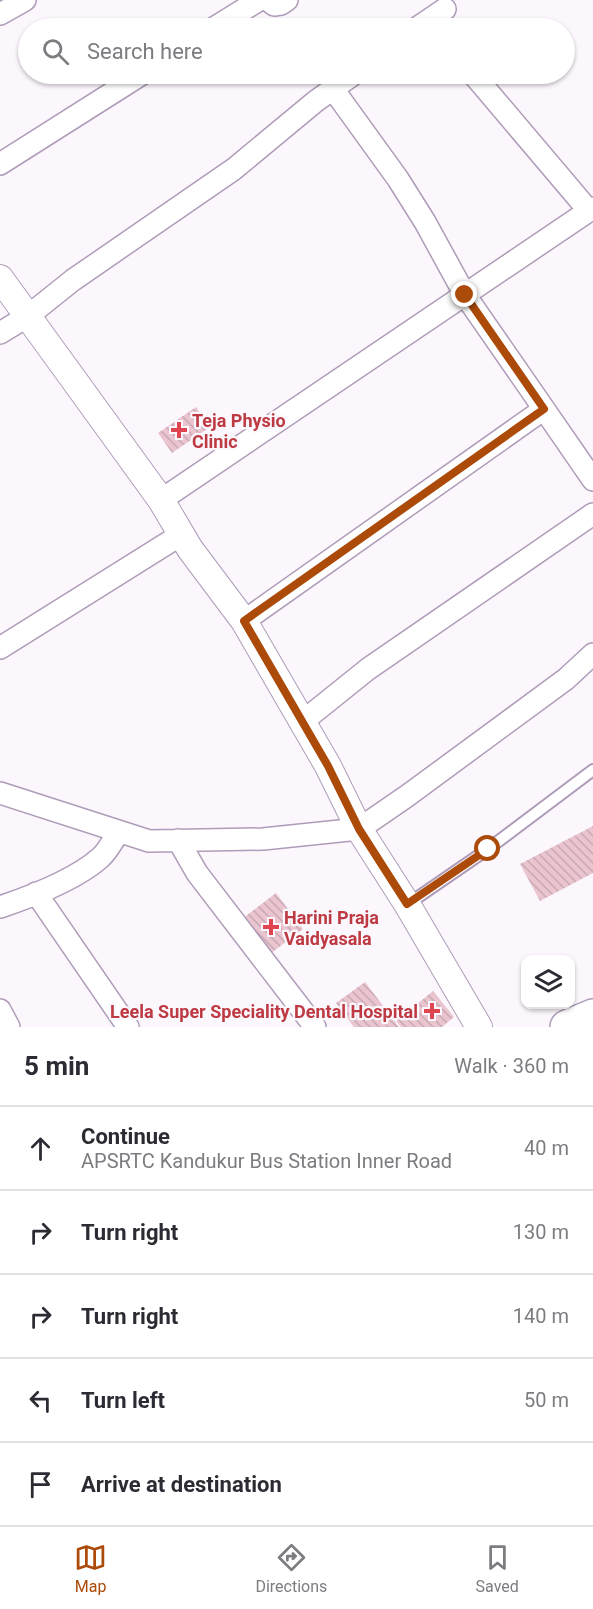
<!DOCTYPE html>
<meta charset="utf-8">
<style>
:root{--surface:#fff;--page:#f2f2f3;--text:#2b2b33;--muted:#7c7c81;--line:#e1e1e2;--accent:#ac4a09}
body{margin:0;font-family:Roboto,sans-serif;background:var(--page);color:var(--text)}
.controls{position:absolute;right:18px;bottom:18px;display:grid;overflow:hidden;border-radius:12px;box-shadow:0 2px 4px #0004}
.controls button{width:54px;height:54px;display:grid;place-items:center;padding:0;border:0;border-bottom:2px solid var(--line);background:var(--surface);color:var(--text);font:30px sans-serif}
.stop{position:absolute;width:18px;height:18px;margin:-14px;border:4px solid #ac4a09;border-radius:50%;background:#fff}
.stop.end{background:#ac4a09;border-color:#fff;box-shadow:0 2px 6px #0008}
.list{margin:0;padding:0;list-style:none}
h2{display:flex;justify-content:space-between;align-items:center;height:78px;margin:0;padding:0 24px;font-size:26px}
h2 small{font-size:20px;font-weight:400;color:var(--muted)}
.list li{display:grid;grid-template-columns:39px 1fr auto;gap:18px;align-items:center;box-sizing:border-box;height:84px;padding:0 24px;border-top:2px solid var(--line)}
.list b{display:block;font-size:22px;white-space:nowrap}
.list p{margin:0;font-size:20px;white-space:nowrap;color:var(--muted)}
.list em{font-size:20px;font-style:normal;color:var(--muted)}
.icon{flex:none;width:33px;height:33px;fill:none;stroke:currentColor;stroke-width:2;stroke-linecap:round;stroke-linejoin:round}
.map{position:relative;flex:none;width:593px;height:1027px;overflow:hidden}
.search{position:absolute;background:var(--surface);box-shadow:0 2px 4px #0004;left:18px;right:18px;top:18px;height:66px;display:flex;align-items:center;gap:15px;box-sizing:border-box;padding:0 21px;border-radius:33px;color:var(--muted);font-size:22px}
.sheet{height:498px;background:var(--surface)}
nav{display:flex;justify-content:space-around;align-items:center;box-sizing:border-box;height:84px;border-top:2px solid var(--line);background:var(--surface);font-size:16px;color:var(--muted)}
nav a{display:grid;justify-items:center;gap:3px}
nav .on{color:var(--accent)}
.map>svg:first-child{display:block}
.building{fill:url(#building-back-hatch)}
.lines{fill:none;stroke-linecap:round;stroke-linejoin:round}
.service-casing{stroke:#af9cb8;stroke-width:14}
.minor-casing{stroke:#af9cb8;stroke-width:24}
.tertiary-casing{stroke:#af9cb8;stroke-width:28}
.primary-casing{stroke:#af9cb8;stroke-width:36}
.service{stroke:#fff;stroke-width:10}
.minor{stroke:#fff;stroke-width:21}
.tertiary{stroke:#fff;stroke-width:26}
.primary{stroke:#fff;stroke-width:33}
.route{stroke:#ac4a09;stroke-width:8}
.health-dot{fill:#e0444e;stroke:#fcf7fd;stroke-width:2}
.labels{text-anchor:middle;dominant-baseline:central;stroke-width:4.5;stroke-linejoin:round;paint-order:stroke}
.health-label{font-size:18px;font-weight:bold;fill:#be3a42;stroke:#fcf7fd;text-anchor:start}
</style>
<div class="map">
<svg width="593" height="1027" viewBox="0 0 593 1027">
<defs>
<pattern id="building-back-hatch" width="6" height="6" patternUnits="userSpaceOnUse" patternTransform="scale(1.5)"><rect width="6" height="6" fill="#eac5d0"/><path d="M-1 5l2 2M0 0l6 6M5-1l2 2" fill="none" stroke="#c9a9b3"/></pattern>
</defs>
<rect width="100%" height="100%" fill="#fcf7fd"/>
<!-- building -->
<path class="building" d="M196 407 210 427 172 453 158 433Z
M593 826V873L540 901 520 864Z
M276 893 303 929 270 954 243 918Z
M365 982 399 1027H354L336 1003Z
M433 991 454 1017 442 1027H401L396 1021Z"/>
<g class="lines">
<!-- service casing -->
<g class="service-casing">
<path id="service" d="M408 904 488 849 593 770"/>
</g>
<!-- minor casing -->
<g class="minor-casing">
<path id="minor" d="M268 0 274 5 281 4 287 0
M0 14 25 0
M214 28 259 0
M417 28 445 9
M473 74 589 211
M0 164 142 74
M0 333 28 316 73 280 234 169 316 101 354 74
M544 409 593 480
M161 500 593 208
M244 621 544 409 465 295 425 222 398 179 333 89
M0 648 182 534
M302 722 368 669 593 514
M0 793 149 841 263 839 359 829 407 796 566 679 593 654
M178 840 197 873 315 1027
M36 893 128 1027
M0 907C30 897 76 879 100 858 108 851 113 840 119 832
M0 1010 9 1027"/>
</g>
<!-- tertiary casing -->
<g class="tertiary-casing">
<path id="tertiary" d="M0 278 161 500 190 549 244 621 328 766 359 829 407 904 479 1027"/>
</g>
<!-- primary casing -->
<g class="primary-casing">
<path id="primary" d="M567 1027 593 1016"/>
</g>
<!-- service -->
<use href="#service" class="service"/>
<!-- minor -->
<use href="#minor" class="minor"/>
<!-- tertiary -->
<use href="#tertiary" class="tertiary"/>
<!-- primary -->
<use href="#primary" class="primary"/>
</g>
<g class="lines">
<!-- route -->
<path class="route" d="M465 295 544 409 244 621 328 766 359 829 407 904 488 849"/>
</g>
<!-- markers -->
<g class="health-dot">
<path d="M176 421h6v6h6v6h-6v6h-6v-6h-6v-6h6z"/>
<path d="M268 918h6v6h6v6h-6v6h-6v-6h-6v-6h6z"/>
<path d="M429 1002h6v6h6v6h-6v6h-6v-6h-6v-6h6z"/>
</g>
<g class="labels">
<!-- health labels -->
<g class="health-label">
<text x="192" y="420">Teja Physio<tspan x="192" dy="21">Clinic</tspan></text>
<text x="284" y="917">Harini Praja<tspan x="284" dy="21">Vaidyasala</tspan></text>
<text x="418" y="1011" text-anchor="end">Leela Super Speciality Dental Hospital</text>
</g>
</g>
</svg>
<div class="controls">
<button><svg class="icon" aria-label="layers" viewBox="0 0 24 24"><path d="M12 4l9 5-9 5-9-5zM3 14l9 5 9-5"/></svg></button>
</div>
<div class="stop" style="left:488px;top:849px"></div>
<div class="stop end" style="left:465px;top:295px"></div>
<div class="search"><svg class="icon" aria-label="search" viewBox="0 0 24 24"><circle cx="10" cy="10" r="6"/><path d="M15 15l6 6"/></svg>Search here</div>
</div>
<section class="sheet">
<h2>5 min<small>Walk · 360 m</small></h2>
<ul class="list">
<li><svg class="icon" aria-label="ahead" viewBox="0 0 24 24"><path d="M12 20V5M6 11l6-6 6 6"/></svg><div><b>Continue</b><p>APSRTC Kandukur Bus Station Inner Road</p></div><em>40 m</em></li>
<li><svg class="icon" aria-label="right" viewBox="0 0 24 24"><path d="M7 20v-9h11M14 6l5 5-5 5"/></svg><div><b>Turn right</b></div><em>130 m</em></li>
<li><svg class="icon" aria-label="right" viewBox="0 0 24 24"><path d="M7 20v-9h11M14 6l5 5-5 5"/></svg><div><b>Turn right</b></div><em>140 m</em></li>
<li><svg class="icon" aria-label="left" viewBox="0 0 24 24"><path d="M17 20v-9H6M10 6l-5 5 5 5"/></svg><div><b>Turn left</b></div><em>50 m</em></li>
<li><svg class="icon" aria-label="arrive" viewBox="0 0 24 24"><path d="M6 21V4h12l-3 4 3 4H6"/></svg><div><b>Arrive at destination</b></div></li>
</ul>
</section>
<nav>
<a class="on"><svg class="icon" aria-label="map" viewBox="0 0 24 24"><path d="M3 6l6-2 6 2 6-2v14l-6 2-6-2-6 2zM9 4v14M15 6v14"/></svg>Map</a>
<a><svg class="icon" aria-label="directions" viewBox="0 0 24 24"><path d="M12 3l9 9-9 9-9-9zM9 14v-3h6M13 9l2 2-2 2"/></svg>Directions</a>
<a><svg class="icon" aria-label="saved" viewBox="0 0 24 24"><path d="M7 4h10v16l-5-4-5 4z"/></svg>Saved</a>
</nav>
